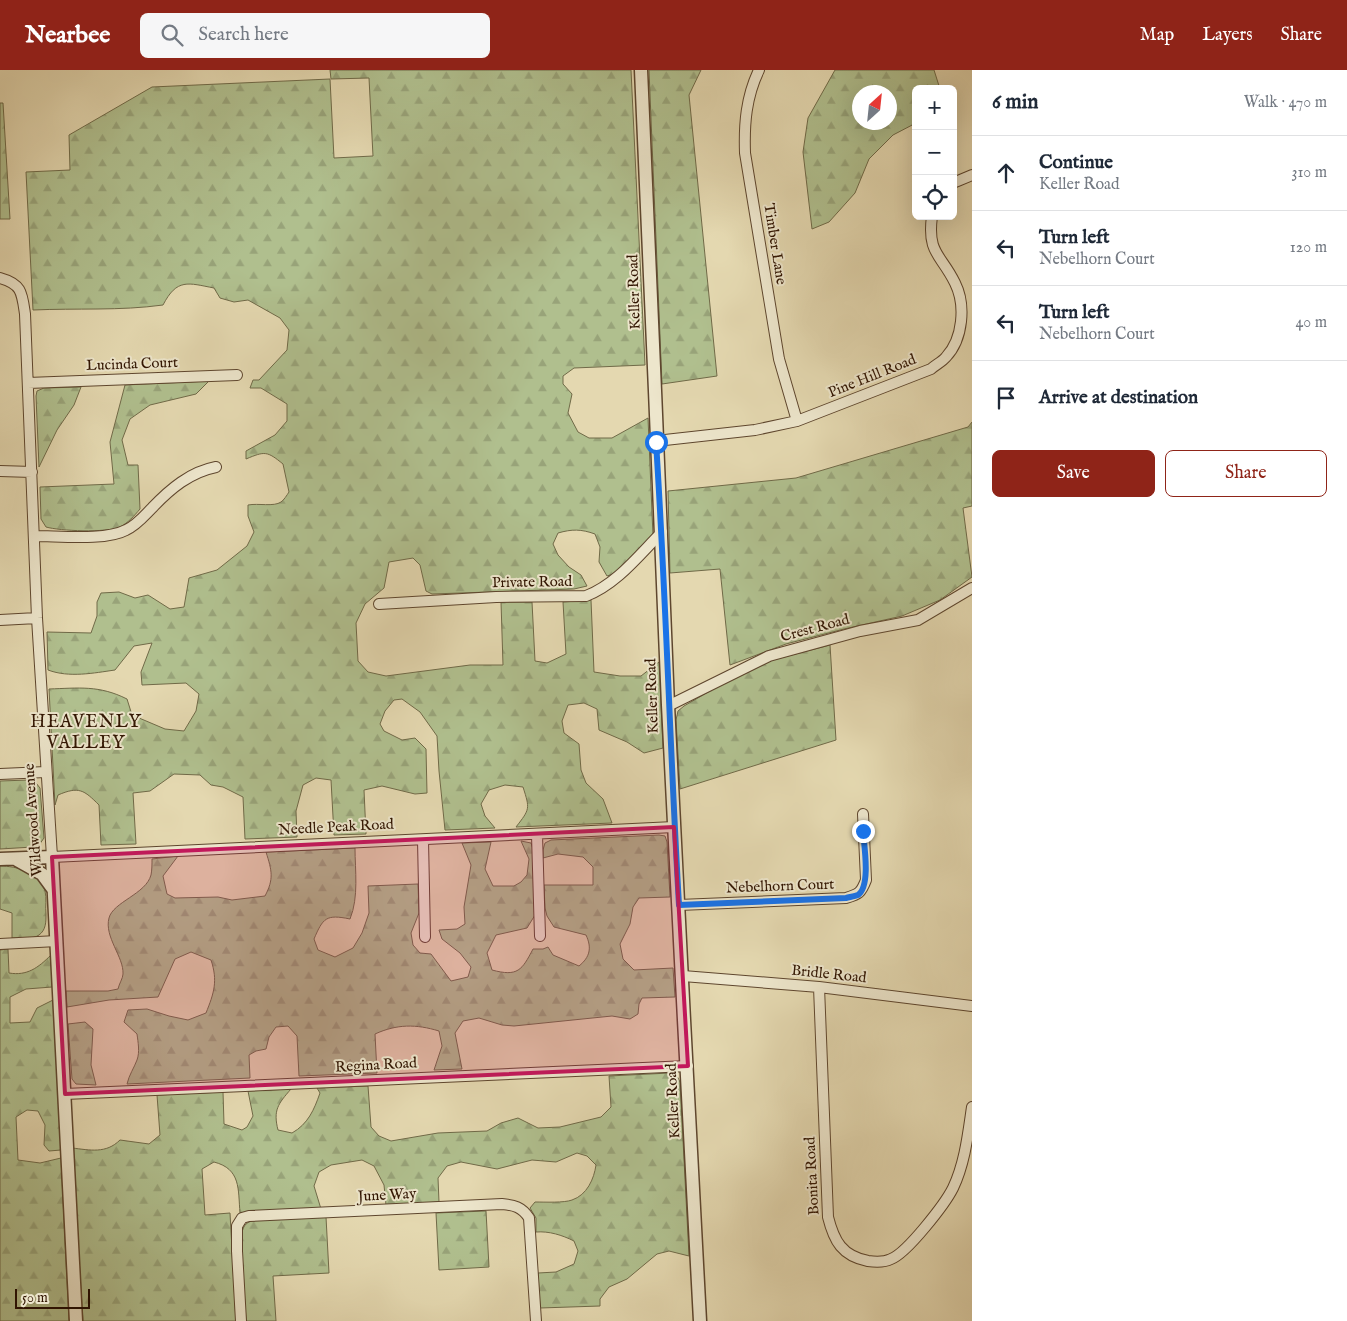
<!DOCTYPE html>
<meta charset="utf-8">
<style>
:root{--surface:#fff;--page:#f6f6f7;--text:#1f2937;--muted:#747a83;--line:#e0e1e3;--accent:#8f2418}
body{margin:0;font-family:"IM FELL English",serif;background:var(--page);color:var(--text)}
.controls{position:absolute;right:15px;top:15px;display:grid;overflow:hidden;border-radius:8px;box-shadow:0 5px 20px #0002}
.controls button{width:45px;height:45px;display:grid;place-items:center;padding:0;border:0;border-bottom:1px solid var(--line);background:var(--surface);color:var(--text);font:25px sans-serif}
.compass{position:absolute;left:852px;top:15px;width:45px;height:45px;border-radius:50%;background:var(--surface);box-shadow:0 5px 20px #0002;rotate:27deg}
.scale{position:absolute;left:15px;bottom:12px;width:75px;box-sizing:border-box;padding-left:5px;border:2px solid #311502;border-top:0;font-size:14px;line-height:18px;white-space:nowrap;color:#311502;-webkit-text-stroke:4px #ede6cc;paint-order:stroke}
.stop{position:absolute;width:15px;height:15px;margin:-11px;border:4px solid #1a73e8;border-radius:50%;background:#fff}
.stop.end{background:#1a73e8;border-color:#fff;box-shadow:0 1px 5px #0008}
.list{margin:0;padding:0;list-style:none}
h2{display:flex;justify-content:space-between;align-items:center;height:65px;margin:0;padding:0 20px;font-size:21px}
h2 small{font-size:16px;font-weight:400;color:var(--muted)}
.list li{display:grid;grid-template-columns:32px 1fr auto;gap:15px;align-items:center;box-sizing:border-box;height:75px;padding:0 20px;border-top:1px solid var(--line)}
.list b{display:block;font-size:19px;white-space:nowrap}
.list p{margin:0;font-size:16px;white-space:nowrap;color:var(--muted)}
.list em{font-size:16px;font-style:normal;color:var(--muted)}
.actions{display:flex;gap:10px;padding:15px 20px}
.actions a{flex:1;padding:11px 0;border:1px solid var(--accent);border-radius:8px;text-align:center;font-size:18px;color:var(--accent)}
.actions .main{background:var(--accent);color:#fff}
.icon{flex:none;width:28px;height:28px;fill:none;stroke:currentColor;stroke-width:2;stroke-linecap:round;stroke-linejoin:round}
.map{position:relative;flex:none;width:972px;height:1251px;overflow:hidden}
header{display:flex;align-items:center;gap:30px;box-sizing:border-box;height:70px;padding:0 25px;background:var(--accent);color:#fff}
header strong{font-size:24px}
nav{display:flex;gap:28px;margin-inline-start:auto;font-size:18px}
.search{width:350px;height:45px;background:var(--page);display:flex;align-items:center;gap:12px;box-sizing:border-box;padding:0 18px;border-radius:8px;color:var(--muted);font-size:19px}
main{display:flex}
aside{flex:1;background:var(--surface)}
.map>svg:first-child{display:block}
.forest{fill:url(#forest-firs);stroke:#706a48;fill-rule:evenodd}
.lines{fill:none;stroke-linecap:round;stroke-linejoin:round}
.minor-casing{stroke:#5e462e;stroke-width:12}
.tertiary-casing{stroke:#5e462e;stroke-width:15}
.minor{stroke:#ede6cc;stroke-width:10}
.tertiary{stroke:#ede6cc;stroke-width:12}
.route{stroke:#1a73e8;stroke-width:6}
.marked{fill:#c2185b;fill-opacity:0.2;stroke:#c2185b;stroke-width:4;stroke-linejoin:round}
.labels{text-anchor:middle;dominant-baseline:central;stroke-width:4;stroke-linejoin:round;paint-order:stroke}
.street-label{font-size:15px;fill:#311502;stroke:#ede6cc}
.quarter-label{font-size:18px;letter-spacing:1px;fill:#311502;stroke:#ede6cc}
</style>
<header>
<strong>Nearbee</strong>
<div class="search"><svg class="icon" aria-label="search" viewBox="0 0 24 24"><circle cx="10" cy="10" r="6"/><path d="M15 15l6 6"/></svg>Search here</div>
<nav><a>Map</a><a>Layers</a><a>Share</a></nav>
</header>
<main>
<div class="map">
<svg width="972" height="1251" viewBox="0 0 972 1251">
<defs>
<pattern id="forest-firs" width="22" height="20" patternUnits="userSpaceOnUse" patternTransform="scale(1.25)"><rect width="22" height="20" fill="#b0bf8e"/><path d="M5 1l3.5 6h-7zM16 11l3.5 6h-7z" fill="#98a379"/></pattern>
</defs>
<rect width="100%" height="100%" fill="#e4d8b0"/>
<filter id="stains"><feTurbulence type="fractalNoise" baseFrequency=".004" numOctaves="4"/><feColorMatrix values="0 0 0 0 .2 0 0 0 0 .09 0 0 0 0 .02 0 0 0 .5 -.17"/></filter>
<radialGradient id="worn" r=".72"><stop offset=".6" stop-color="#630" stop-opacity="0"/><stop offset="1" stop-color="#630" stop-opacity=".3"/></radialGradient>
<!-- forest -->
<path class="forest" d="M330 0H631L645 295 574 298 563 306V314L572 324 568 343 578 362 589 368H612L648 348 653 466 616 503 607 506 599 492 600 477 595 464C581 459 572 459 558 463L553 474 558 485 569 497 581 505 587 516 574 519 432 524 426 521 420 495 413 488 389 492 384 518 365 534 356 553 358 591 368 602 386 606 470 595H503L501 532H532L535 591 547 593 566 584 563 532 591 530 594 602 620 606H641L659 592 663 678 644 683 627 672 599 660 597 639 584 633 568 635 562 651 564 663 579 674 581 700 586 713 603 729 612 753 516 757C530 739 530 739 523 717L505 715 489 720 481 734 485 746 495 758 445 760 439 701 437 666 420 642 402 629 394 630 385 641 380 654 384 661 402 670 415 668 426 679 427 723 415 724 382 716 364 720 366 764 334 765 331 710 316 708 303 715 296 741 297 767 245 769 243 727 223 717 211 715 200 705 174 704 150 721 133 723 136 774 101 775 99 735C84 720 79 716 58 725L55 735 49 619C79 618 99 615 127 629L132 645 165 659 184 661 196 641 199 624 186 613 142 615 141 602 152 573 134 576 115 600C94 603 69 608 48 600L47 562 91 563 97 546V532L101 523 119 522 135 528 148 525 170 539 184 537 189 508 217 500 247 476 254 462 248 446V435C258 433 274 437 281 432 284 430 287 425 289 422L283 394C267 381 265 381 246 389V381L275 365 287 351V334L261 318H250L253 310H259L287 280 289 260 280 248 248 230 234 232 220 228 214 218C188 213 177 208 163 235 120 241 76 238 33 240L26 102 70 100 69 65 152 17 330 9 334 88 373 86 369 8 331 9Z
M649 0H701L689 25 717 306 662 314Z
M835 0H934L940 19H916V53L893 65 869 89 855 123 829 152 812 159 803 82 808 48ZM859 22H889V52H859Z
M0 33H3L10 149H0Z
M209 311 196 324 150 335 130 349 122 370 128 395H138L140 439C134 446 128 453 120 457 106 463 60 461 46 457L41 449 40 417 114 414 110 372 125 315Z
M81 317 74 335 57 360 39 397 36 326 37 321 44 318Z
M972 352V436L963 438 972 507 940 530 902 546 844 559 786 574 730 595 720 499 670 503 668 421 796 408 968 357Z
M830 575 836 670 680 719 676 650 678 641 684 636 734 607 765 592Z
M29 710 36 713 40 718 44 768 39 775 33 777 0 779V711Z
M659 765 665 766 667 772 670 827 639 828 633 837 630 854 620 874 623 889 634 900 673 898 675 927 642 928 639 934 638 944 630 949 612 946 514 956 502 955 479 948 463 951 455 963 462 999 434 1000 442 976 439 961C416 954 397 954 375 964L377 1003 299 1006 297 966 288 956 276 957 269 967 266 979 256 981 249 985 250 1008 127 1014C129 1005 134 998 137 990 140 982 138 972 137 964L124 952 128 940 147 939 169 946 188 950 206 943C214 923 218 911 211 890L191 882 175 889 158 927 109 930 67 937 66 921H108L118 919C119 914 123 908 123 904 124 887 104 867 109 848 113 832 146 824 151 805 152 800 152 794 152 789L178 786 163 806 167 824 175 828 218 827 232 830 265 826C274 809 272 801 266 782L355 778C355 800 359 827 350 849 326 844 323 848 314 869L318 880 335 887 353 878 362 863 369 843 368 816 418 814 419 843 411 863 413 875 420 883 431 884 451 911 468 907 471 897 460 883 442 869 439 860 457 859 465 854 464 837 471 795 462 773 491 772 485 799 493 816H514L521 812 527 805 529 789 521 771 531 773 533 779 535 845 527 858 496 865 487 883 492 900C518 907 522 900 533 879H543L548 877 553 885 579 896C590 887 592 878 586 865L554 857 547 846 545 838 544 815H593V797L583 787 558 784 543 788V780L545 773 551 770Z
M0 796C16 796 41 802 45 821 47 828 45 837 46 844 46 852 46 860 39 865 32 870 20 868 12 868V843L0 839Z
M8 879 9 903C27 906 38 898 51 885L52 917 26 919 10 927V953L30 952 37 938 53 930 61 1080 49 1081 44 1075 45 1055 38 1041 27 1040 16 1047 18 1090 40 1093 61 1088 69 1251H0V880Z
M85 952 93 959 91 995 96 1015 76 1014 72 1009 68 954Z
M670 1003 677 1006 680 1012 689 1186 669 1181 657 1184 627 1209 609 1217 600 1229V1236L540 1238 538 1203 556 1202 574 1194 578 1181 574 1171C562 1165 549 1161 536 1162V1148L530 1138 535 1132C545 1132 564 1133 572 1130 587 1125 594 1109 596 1095L587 1086 577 1083 556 1092 532 1090 497 1099 461 1092 447 1096 438 1108 439 1132 386 1135 384 1115 374 1096 362 1090 331 1095 319 1102 314 1116 321 1139 240 1143C238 1119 241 1099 214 1092L202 1099 205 1145 230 1143 236 1251H83L72 1078C90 1080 106 1084 120 1070L149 1074 160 1065 157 1025 223 1022 224 1054 242 1060 247 1057 253 1046 248 1021 291 1019C278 1034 273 1040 278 1060L292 1063C308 1054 314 1040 320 1023L317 1018 368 1016 371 1057 379 1066 391 1071 438 1063 487 1061 501 1053 518 1048 538 1058 560 1057 601 1047 611 1037 609 1006Z
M486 1141 489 1197 439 1200 436 1143Z
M326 1147 329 1203 273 1206 276 1251H246L241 1167C243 1157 244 1153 254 1150Z"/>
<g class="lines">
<!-- minor casing -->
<g class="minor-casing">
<path id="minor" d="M759 0C746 27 744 54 745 83L779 289 797 351
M953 113 972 105
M0 208C22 214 22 223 25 244L37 548 52 787 674 757
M28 313 237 305
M656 371 755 360 797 351 931 299C935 295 942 292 946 287 963 269 966 235 955 213 941 184 927 184 932 146
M0 401 32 402
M35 466C59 466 106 471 126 460 137 455 144 446 152 438 170 419 190 402 216 397
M379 534 496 527 586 526C617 514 639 485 662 462
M0 550 37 548
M668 636 769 586 860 561 918 550 972 518
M0 704 46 702
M537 765 540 866
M423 770 425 867
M679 835 846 828C859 824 861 823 866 810L863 744
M0 874 57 871
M683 906 819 917 972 936
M819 917 828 1147C834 1171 842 1186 868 1191 875 1192 885 1192 891 1189 907 1183 945 1134 953 1118 965 1093 968 1064 972 1037
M65 1024 688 996
M241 1251 237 1181V1156L242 1148 249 1146 502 1134C514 1135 522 1137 529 1148L536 1251"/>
</g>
<!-- tertiary casing -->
<g class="tertiary-casing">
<path id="tertiary" d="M641 0C651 212 659 423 668 635 677 840 690 1046 700 1251
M0 789 52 787 76 1251
M17 790 42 804 53 819"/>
</g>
<!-- minor -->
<use href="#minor" class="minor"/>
<!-- tertiary -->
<use href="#tertiary" class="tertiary"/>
</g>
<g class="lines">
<!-- route -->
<path class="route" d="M656 372C666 526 670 681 679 835L846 828C850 827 855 826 858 825 871 816 864 775 863 761"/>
</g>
<!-- marked area -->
<path class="marked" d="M674 757 688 996 65 1024 52 787Z"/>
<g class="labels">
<!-- street labels -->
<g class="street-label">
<text transform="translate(775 174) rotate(81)">Timber Lane</text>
<text transform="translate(634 222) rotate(-92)">Keller Road</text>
<text transform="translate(132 294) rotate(-2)">Lucinda Court</text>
<text transform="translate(872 306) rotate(-22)">Pine Hill Road</text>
<text transform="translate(532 512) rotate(-1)">Private Road</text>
<text transform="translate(815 558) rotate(-15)">Crest Road</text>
<text transform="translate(652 626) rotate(-92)">Keller Road</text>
<text transform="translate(33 750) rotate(-94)">Wildwood Avenue</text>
<text transform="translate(336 757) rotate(-3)">Needle Peak Road</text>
<text transform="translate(780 816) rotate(-2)">Nebelhorn Court</text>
<text transform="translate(829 904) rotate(6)">Bridle Road</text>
<text transform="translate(376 995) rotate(-3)">Regina Road</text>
<text transform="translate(673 1031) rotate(-93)">Keller Road</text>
<text transform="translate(812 1106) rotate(-93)">Bonita Road</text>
<text transform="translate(387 1125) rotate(-3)">June Way</text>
</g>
<!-- quarter labels -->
<g class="quarter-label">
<text x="86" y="652">HEAVENLY<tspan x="86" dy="21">VALLEY</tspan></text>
</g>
</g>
<rect width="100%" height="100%" filter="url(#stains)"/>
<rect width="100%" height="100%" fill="url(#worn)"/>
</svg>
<div class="controls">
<button>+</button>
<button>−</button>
<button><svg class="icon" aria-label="locate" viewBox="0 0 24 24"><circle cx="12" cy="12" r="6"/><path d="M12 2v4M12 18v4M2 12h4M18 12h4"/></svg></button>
</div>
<svg class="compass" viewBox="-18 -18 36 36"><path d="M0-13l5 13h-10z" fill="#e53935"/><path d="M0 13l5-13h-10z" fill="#747a83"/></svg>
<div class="scale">50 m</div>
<div class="stop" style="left:656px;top:372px"></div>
<div class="stop end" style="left:863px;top:761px"></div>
</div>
<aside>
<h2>6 min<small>Walk · 470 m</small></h2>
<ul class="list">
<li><svg class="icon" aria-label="ahead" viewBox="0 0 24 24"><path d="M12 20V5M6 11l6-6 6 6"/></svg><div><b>Continue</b><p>Keller Road</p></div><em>310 m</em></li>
<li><svg class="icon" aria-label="left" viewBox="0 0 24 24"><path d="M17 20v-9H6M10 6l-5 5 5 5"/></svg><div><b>Turn left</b><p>Nebelhorn Court</p></div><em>120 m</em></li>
<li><svg class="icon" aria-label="left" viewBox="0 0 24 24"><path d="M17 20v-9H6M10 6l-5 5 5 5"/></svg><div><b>Turn left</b><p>Nebelhorn Court</p></div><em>40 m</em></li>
<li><svg class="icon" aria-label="arrive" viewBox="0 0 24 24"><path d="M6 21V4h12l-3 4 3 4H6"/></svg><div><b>Arrive at destination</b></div></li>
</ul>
<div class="actions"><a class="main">Save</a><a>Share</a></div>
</aside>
</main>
